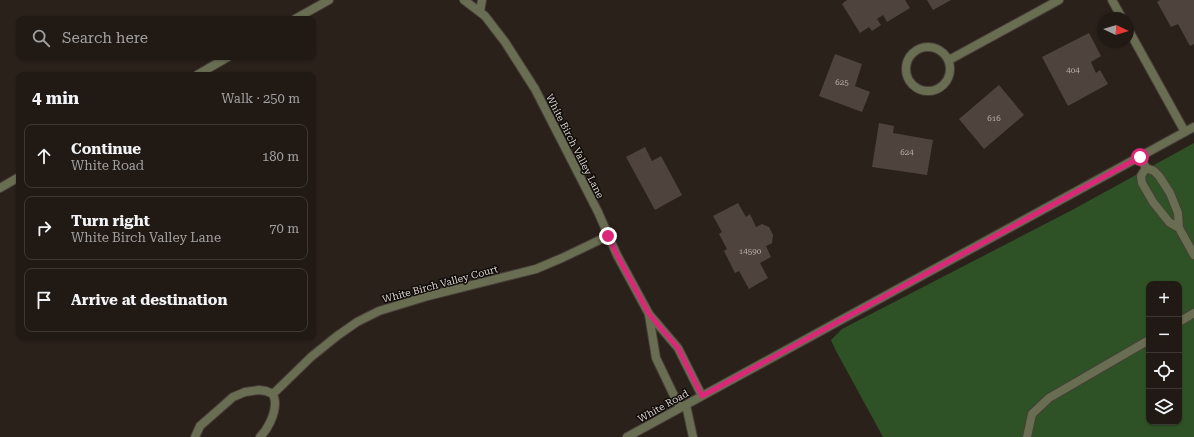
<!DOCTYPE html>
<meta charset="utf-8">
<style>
:root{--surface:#201914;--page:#2d2622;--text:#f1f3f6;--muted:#a2a0a0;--line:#3d3834}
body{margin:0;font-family:"Roboto Serif",serif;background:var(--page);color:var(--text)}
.controls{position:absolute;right:12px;bottom:12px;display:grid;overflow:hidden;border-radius:8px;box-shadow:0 1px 3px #0004}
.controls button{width:36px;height:36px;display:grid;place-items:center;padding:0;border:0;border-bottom:1px solid var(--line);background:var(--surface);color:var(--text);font:20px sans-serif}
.compass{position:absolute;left:1098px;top:12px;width:36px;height:36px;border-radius:50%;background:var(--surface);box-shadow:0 1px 3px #0004;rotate:94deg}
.stop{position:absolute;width:12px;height:12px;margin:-9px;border:3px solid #db2777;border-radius:50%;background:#fff}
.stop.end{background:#db2777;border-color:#fff;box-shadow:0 1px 4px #0008}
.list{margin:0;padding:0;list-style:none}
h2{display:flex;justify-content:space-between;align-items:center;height:52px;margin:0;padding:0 16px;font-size:17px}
h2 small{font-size:13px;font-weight:400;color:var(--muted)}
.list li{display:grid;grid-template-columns:26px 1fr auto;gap:12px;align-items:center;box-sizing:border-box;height:64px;margin:0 8px 8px;padding:0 8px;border:1px solid var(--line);border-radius:8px}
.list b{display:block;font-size:15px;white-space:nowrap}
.list p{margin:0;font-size:13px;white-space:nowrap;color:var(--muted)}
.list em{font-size:13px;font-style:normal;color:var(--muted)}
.icon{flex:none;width:22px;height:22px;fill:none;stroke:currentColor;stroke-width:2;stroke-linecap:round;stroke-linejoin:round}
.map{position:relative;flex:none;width:1194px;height:437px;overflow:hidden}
.search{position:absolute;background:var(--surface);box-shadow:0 1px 3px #0004;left:16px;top:16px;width:300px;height:44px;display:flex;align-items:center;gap:10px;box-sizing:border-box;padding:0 14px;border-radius:8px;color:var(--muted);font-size:15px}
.panel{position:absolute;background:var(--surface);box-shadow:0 1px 3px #0004;left:16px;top:72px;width:300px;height:268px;border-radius:8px}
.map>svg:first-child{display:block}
.green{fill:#2e5226;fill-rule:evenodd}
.building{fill:#4f443d}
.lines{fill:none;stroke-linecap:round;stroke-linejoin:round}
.lane-casing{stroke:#473e38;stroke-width:10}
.street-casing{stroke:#473e38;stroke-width:10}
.lane{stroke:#696d52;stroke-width:8}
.street{stroke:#696d52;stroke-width:8}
.route{stroke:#db2777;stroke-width:5}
.labels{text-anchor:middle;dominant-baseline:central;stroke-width:3;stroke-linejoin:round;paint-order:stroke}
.number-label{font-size:8px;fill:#b8b0ab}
.street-label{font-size:10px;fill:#dbd4d0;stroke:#100c09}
</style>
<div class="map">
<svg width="1194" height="437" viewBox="0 0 1194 437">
<rect width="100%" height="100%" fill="#2b211b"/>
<!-- green -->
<path class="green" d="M1194 143V437H883L835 349 831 340 842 329 1074 209ZM1149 284H1179V422H1149Z"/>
<!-- building -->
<path class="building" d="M847 0H905L910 8 887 22 883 15 877 19 881 25 872 31 869 27 860 33 842 4Z
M927 0H951L933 10Z
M1160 0H1194V44L1190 46 1178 24 1171 27 1157 2Z
M1089 33 1101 56 1091 62 1096 73 1100 70 1108 84 1068 106 1042 57Z
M835 54 862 64 855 86 870 92 862 112 819 96Z
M999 85 1024 115 984 149 959 119Z
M879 123 894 126 893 133 933 140 927 175 872 167Z
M645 147 652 161 661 156 682 195 655 210 626 157Z
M738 203 746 217 750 214 756 227 762 224 769 227 773 235 772 243 766 246 771 257 760 263 768 278 749 289 739 271 735 273 724 251 727 249 719 234 722 232 713 216Z"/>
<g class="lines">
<!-- lane casing -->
<g class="lane-casing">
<path id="lane" d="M1140 157 1146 168 1154 171 1159 176 1170 193 1178 213 1179 228 1194 255
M1146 168 1141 176 1142 183 1153 202 1169 222 1179 228
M1179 322 1194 313
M1027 437 1032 414 1049 398 1149 340"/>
</g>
<!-- street casing -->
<g class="street-casing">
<path id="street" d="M464 0 485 16 505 42 535 89 598 212 617 255 649 314 678 348 702 396
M1112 0 1122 18
M480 12 482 0
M295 19 329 0
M1128 29 1185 132
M906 69a22 22 0 1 1 44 0a22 22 0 1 1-44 0Z
M949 60 1059 0
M197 75 228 57
M0 188 19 177
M649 315 656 358 680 408
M273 394 311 357 337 336 357 322 379 311 428 296 536 269 562 258 608 236
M686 405 693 437
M195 437 200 426 233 397 245 392 259 390 266 391 273 394
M260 437C268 429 275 415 275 403 275 400 274 397 273 394
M627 437 1194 127"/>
</g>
<!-- lane -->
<use href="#lane" class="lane"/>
<!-- street -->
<use href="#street" class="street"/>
</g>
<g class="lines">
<!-- route -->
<path class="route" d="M608 236 617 255 649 314 678 348 702 396 1140 157"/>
</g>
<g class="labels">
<!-- number labels -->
<g class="number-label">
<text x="1073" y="70">404</text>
<text x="842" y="82">625</text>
<text x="994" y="118">616</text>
<text x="907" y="152">624</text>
<text x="750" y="251">14590</text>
</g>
<!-- street labels -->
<g class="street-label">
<text transform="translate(575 146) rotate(63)">White Birch Valley Lane</text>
<text transform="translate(440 284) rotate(-15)">White Birch Valley Court</text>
<text transform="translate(663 406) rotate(-29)">White Road</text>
</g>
</g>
</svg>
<div class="controls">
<button>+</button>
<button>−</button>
<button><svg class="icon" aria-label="locate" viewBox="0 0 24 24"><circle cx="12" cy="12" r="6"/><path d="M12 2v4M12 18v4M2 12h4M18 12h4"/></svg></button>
<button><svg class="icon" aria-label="layers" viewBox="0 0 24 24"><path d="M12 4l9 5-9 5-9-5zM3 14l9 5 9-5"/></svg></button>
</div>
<svg class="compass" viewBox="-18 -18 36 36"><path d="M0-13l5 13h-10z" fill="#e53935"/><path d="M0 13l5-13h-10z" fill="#a2a0a0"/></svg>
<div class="stop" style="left:1140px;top:157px"></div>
<div class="stop end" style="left:608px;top:236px"></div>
<div class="search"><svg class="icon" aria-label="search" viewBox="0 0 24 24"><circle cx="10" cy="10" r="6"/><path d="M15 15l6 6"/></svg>Search here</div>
<section class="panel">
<h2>4 min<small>Walk · 250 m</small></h2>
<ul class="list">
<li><svg class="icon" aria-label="ahead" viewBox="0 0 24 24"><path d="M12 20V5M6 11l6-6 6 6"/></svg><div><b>Continue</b><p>White Road</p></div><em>180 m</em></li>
<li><svg class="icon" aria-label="right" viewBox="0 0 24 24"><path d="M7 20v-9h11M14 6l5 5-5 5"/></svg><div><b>Turn right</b><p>White Birch Valley Lane</p></div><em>70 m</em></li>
<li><svg class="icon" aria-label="arrive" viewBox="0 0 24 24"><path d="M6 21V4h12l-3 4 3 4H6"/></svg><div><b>Arrive at destination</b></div></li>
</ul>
</section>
</div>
